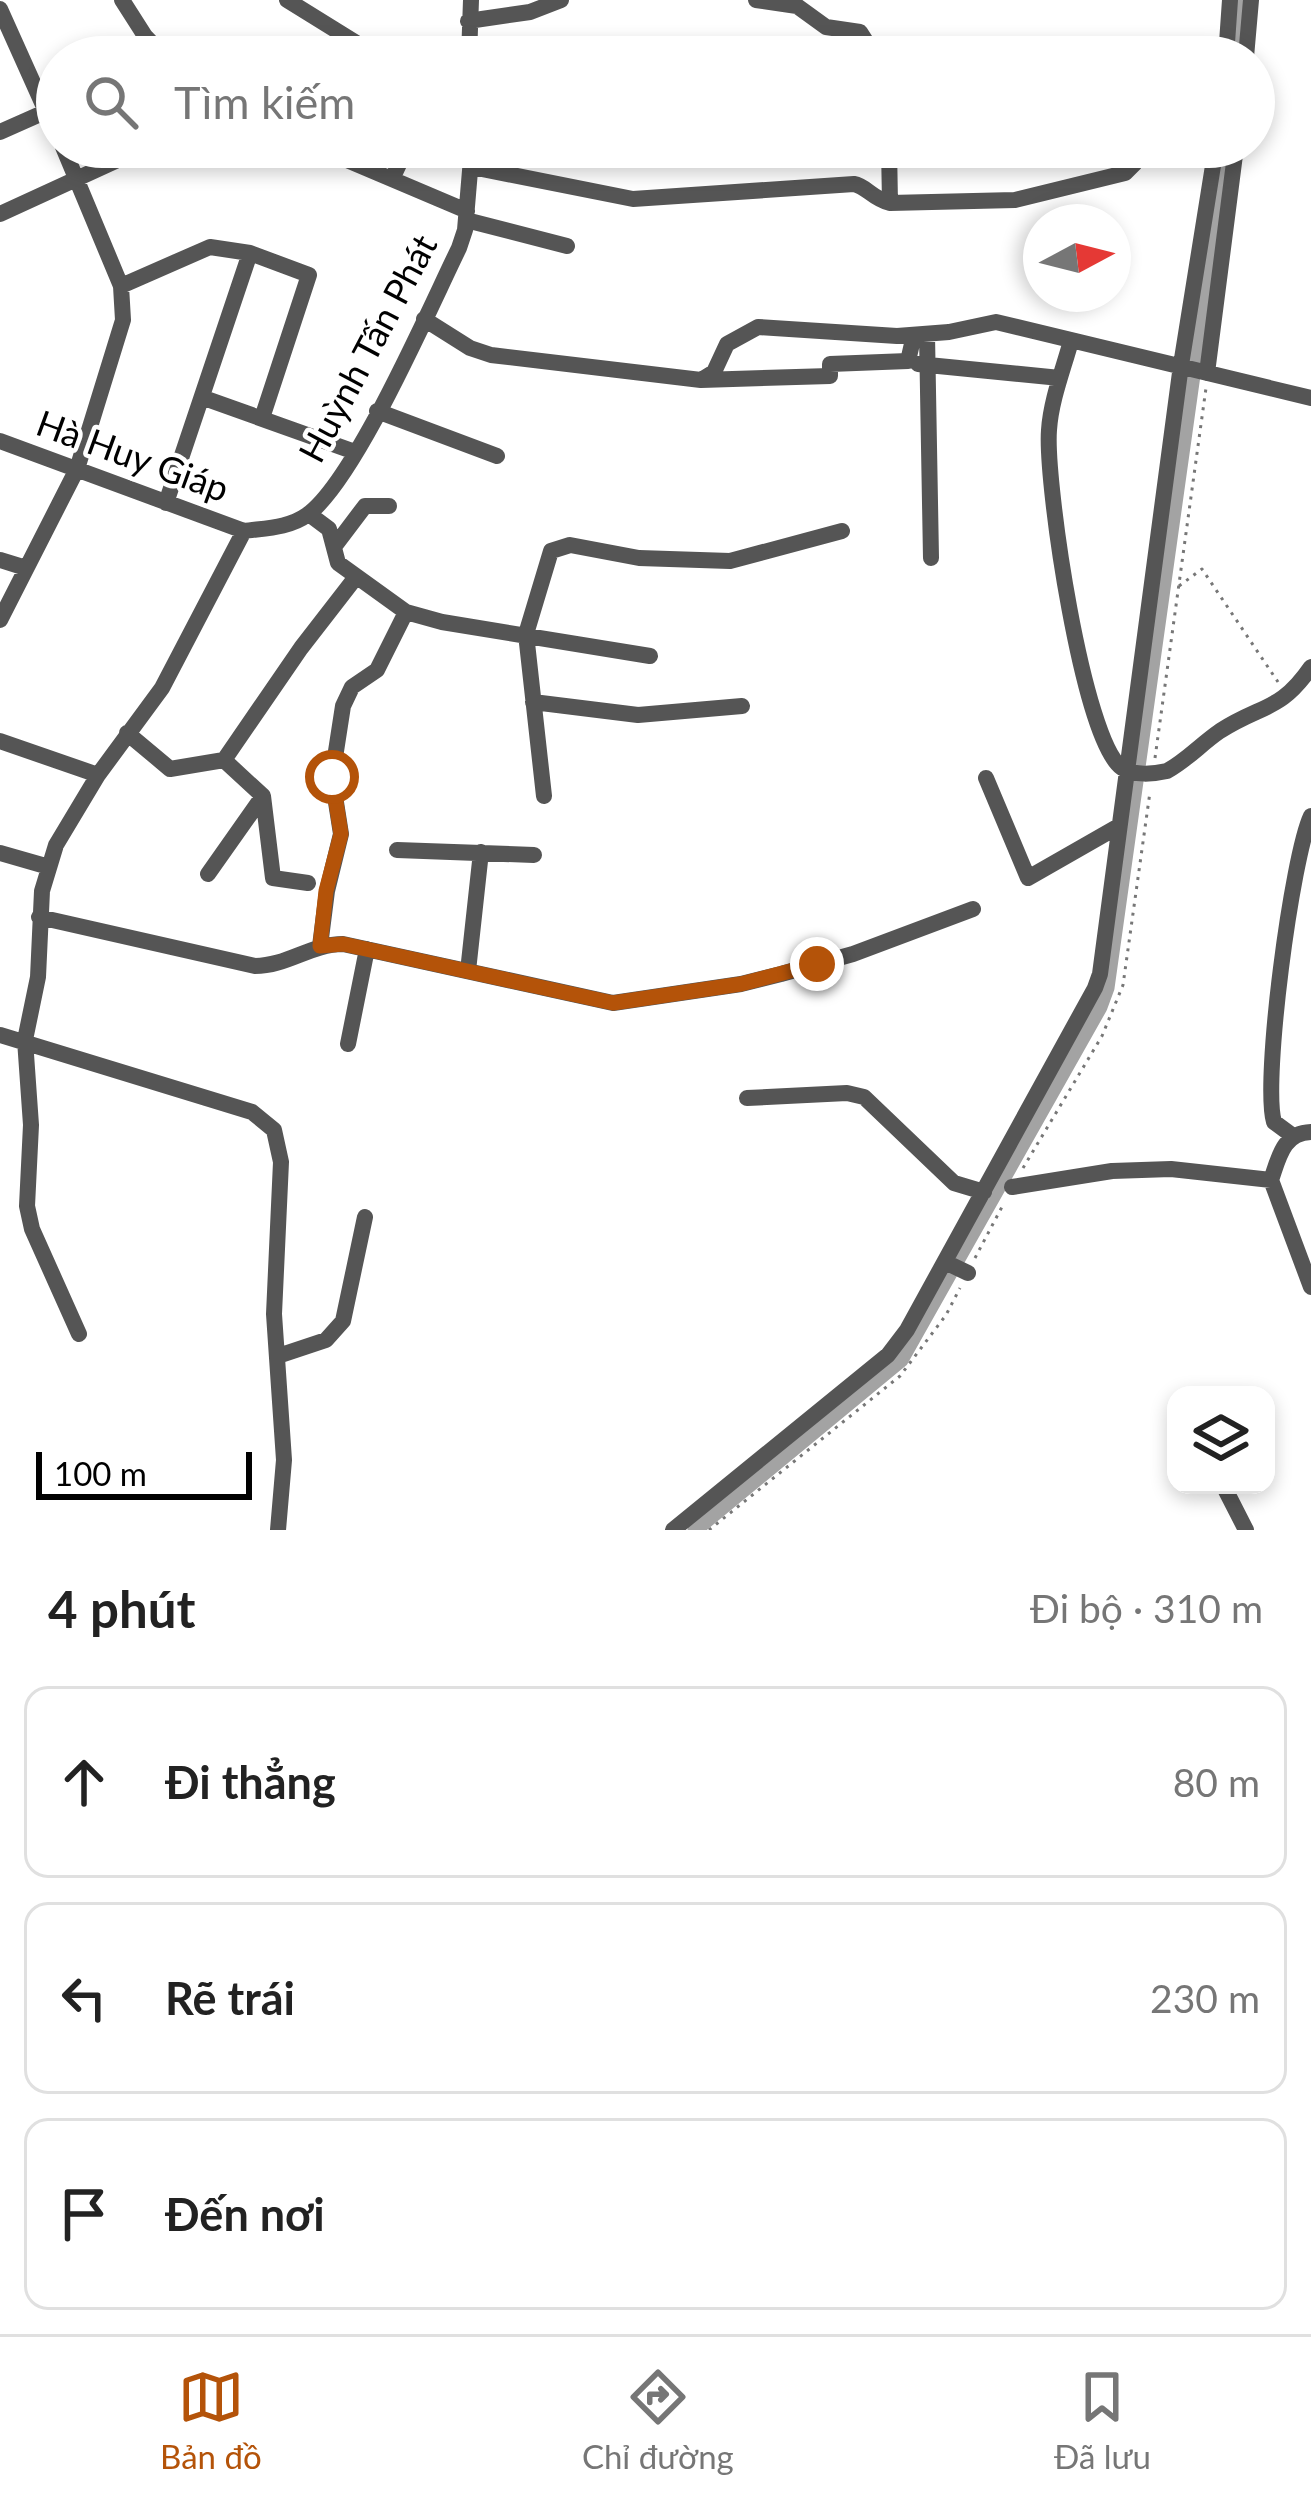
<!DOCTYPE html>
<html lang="vi">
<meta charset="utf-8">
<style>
:root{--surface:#fff;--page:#f2f2f2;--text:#222;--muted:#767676;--line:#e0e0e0;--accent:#b45309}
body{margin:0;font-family:Lato,sans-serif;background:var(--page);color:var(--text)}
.controls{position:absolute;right:36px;bottom:36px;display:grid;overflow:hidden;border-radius:24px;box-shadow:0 6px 18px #0003}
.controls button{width:108px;height:108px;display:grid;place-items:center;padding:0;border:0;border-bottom:3px solid var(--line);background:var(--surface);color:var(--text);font:60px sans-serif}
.compass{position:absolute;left:1023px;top:204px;width:108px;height:108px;border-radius:50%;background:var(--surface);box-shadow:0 6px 18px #0003;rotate:83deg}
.scale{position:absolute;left:36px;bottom:30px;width:216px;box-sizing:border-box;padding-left:12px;border:6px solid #000;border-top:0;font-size:33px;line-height:42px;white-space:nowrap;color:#000;-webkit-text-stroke:9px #fff;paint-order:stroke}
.stop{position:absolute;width:36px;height:36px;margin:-27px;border:9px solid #b45309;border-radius:50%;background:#fff}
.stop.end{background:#b45309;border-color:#fff;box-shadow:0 3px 12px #0008}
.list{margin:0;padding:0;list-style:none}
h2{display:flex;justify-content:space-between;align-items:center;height:156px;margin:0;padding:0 48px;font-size:51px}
h2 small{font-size:39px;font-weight:400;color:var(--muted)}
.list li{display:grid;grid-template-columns:78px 1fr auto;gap:36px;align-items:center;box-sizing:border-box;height:192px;margin:0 24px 24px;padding:0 24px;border:3px solid var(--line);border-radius:24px}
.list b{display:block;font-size:45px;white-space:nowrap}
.list em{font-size:39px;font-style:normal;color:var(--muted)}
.icon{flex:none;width:66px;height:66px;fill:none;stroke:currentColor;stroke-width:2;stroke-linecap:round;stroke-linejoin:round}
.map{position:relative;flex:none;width:1311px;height:1530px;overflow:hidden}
.search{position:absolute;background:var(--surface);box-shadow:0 6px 18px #0003;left:36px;right:36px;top:36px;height:132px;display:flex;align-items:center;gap:30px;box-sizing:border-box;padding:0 42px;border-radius:66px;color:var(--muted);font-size:45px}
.sheet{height:804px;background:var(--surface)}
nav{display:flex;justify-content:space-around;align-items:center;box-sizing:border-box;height:168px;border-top:3px solid var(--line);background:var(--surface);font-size:33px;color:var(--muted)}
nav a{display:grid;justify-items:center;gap:6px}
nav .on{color:var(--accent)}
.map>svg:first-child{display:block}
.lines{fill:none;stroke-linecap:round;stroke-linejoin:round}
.canal{stroke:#a3a3a3;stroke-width:15}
.path{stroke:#777;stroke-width:3;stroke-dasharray:3 6;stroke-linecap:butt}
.minor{stroke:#555;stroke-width:16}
.route{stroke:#b45309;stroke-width:15}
.labels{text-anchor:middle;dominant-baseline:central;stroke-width:9;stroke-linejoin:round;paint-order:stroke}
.street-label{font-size:36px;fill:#000;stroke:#fff}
</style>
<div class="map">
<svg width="1311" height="1530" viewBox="0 0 1311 1530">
<rect width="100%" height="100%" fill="#fff"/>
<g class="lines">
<!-- canal -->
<path class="canal" d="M1237 57 1241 0
M695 1530 901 1360 1100 1007 1107 988 1225 147"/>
<!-- path -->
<path class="path" d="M1179 586 1202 569 1278 682
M1155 758 1206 388
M1023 1168 1102 1036 1123 985 1150 792
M975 1258 1004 1203
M709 1530 900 1376 946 1315 960 1288"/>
<!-- minor -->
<path class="minor" d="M122 0 145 36 165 57
M287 0 379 57
M756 0 797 6 826 27 860 32 876 57
M0 9 57 136
M468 21 530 12 561 0
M424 57 468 43
M469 57 471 0
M1121 57 1227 49
M1226 57 1230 0
M1246 57 1251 0
M0 132 45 112
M316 147 467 211
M889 147 890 203
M472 167 633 199 854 184C866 186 873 199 890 203L1015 200 1125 173 1135 163V147
M392 179 407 147
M0 214 146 147
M466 220 567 246
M121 286 210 247 250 253 309 275 262 418
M424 319 470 348 491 355 701 380 714 372 727 344 758 327 897 336 949 332 996 322 1311 398
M927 335 931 558
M1071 341C1063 370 1051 400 1049 430 1045 482 1083 741 1122 768 1134 776 1154 774 1167 771 1187 760 1201 744 1220 731 1262 704 1280 712 1311 667
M918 364 1060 378
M1207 373 1236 147
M701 380 830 376V364L908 361 914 335
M204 398 355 452
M377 411 497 456
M0 441 244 531C265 528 289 528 307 515 355 481 430 307 459 248L465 230 472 147
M166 503 250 253
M309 514 329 529 338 563 406 612 442 622 650 656
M334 547 365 506H389
M0 560 26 568
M0 620 77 469 123 320 121 286 63 147
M533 702 638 715 742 706
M127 733 170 769 224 760 301 648 356 577
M0 741 98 775
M986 778 1028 878 1119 826
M263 796 273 878 308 883
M544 796 526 634 551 551 570 545 639 558 730 561 842 531
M397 850 534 855
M0 853 49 867
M208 874 263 796 224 760
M39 917 255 966C287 966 311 944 343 944L613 1003 741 984 781 974 853 954 973 909
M320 946 327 891 341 834 332 777 343 706 352 687 377 670 406 612
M468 971 481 852
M0 1035 252 1112 274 1130 281 1162 274 1314 284 1460 278 1530
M348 1044 367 949
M747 1098 847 1093 864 1097 954 1183 984 1192
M1311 1132C1283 1133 1279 1157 1271 1180L1311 1287
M1293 1136 1274 1122C1262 1082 1292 856 1311 816
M1012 1187 1112 1171 1171 1169 1271 1180
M945 1262 968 1273
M79 1334 32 1229 27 1206 31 1125 25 1040 38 977 42 891 56 845 98 775 162 688 244 531
M278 1356 326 1340 343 1321 365 1217
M1223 1485 1246 1530
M673 1530 888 1355 907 1330 1095 988 1100 974 1181 365 1216 147"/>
</g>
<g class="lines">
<!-- route -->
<path class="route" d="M332 777 341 834 326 891 320 946 343 944 613 1003 741 984 817 964"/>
</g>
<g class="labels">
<!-- street labels -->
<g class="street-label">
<text transform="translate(367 348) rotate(-62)">Huỳnh Tấn Phát</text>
<text transform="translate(133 455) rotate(20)">Hà Huy Giáp</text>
</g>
</g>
</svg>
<div class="controls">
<button><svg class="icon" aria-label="layers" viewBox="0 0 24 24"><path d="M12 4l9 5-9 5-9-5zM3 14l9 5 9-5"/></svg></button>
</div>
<svg class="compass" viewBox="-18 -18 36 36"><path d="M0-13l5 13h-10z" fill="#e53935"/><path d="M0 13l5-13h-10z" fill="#767676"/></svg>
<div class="scale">100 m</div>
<div class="stop" style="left:332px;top:777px"></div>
<div class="stop end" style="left:817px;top:964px"></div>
<div class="search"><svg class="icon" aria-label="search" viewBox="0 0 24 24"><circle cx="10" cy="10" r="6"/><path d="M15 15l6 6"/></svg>Tìm kiếm</div>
</div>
<section class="sheet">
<h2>4 phút<small>Đi bộ · 310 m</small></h2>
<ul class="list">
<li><svg class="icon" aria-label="ahead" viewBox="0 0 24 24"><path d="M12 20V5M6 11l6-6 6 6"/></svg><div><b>Đi thẳng</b></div><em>80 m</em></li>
<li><svg class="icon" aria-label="left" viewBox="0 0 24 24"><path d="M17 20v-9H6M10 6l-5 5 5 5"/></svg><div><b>Rẽ trái</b></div><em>230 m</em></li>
<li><svg class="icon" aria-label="arrive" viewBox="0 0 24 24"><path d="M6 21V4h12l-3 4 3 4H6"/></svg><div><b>Đến nơi</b></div></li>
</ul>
</section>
<nav>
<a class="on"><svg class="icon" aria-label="map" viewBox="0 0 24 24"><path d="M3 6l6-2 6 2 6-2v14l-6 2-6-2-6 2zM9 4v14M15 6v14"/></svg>Bản đồ</a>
<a><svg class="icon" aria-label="directions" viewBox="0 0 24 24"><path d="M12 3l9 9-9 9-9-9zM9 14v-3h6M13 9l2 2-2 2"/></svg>Chỉ đường</a>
<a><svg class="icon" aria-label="saved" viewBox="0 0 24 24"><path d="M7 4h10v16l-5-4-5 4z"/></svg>Đã lưu</a>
</nav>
